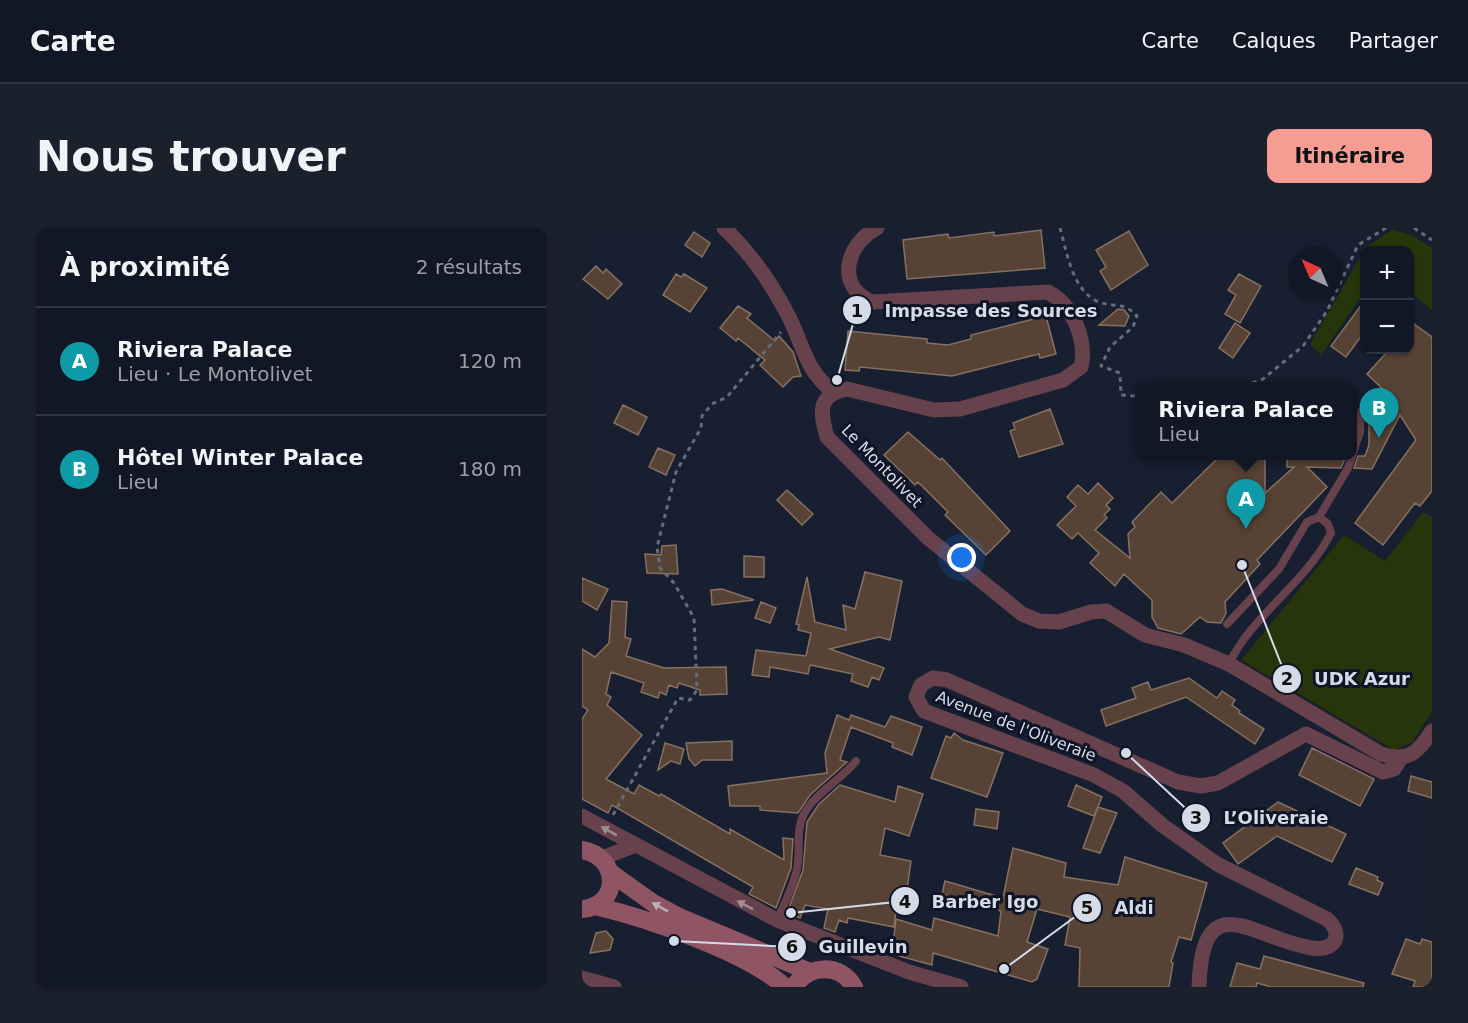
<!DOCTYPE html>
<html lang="fr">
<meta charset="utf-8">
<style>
:root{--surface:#111724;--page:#1a202c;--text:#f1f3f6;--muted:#9c9fa6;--line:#303641;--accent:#f59c93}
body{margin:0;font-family:"DejaVu Sans",sans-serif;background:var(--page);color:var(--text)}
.controls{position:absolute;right:18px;top:18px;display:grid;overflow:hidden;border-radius:12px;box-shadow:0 2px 4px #0004}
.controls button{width:54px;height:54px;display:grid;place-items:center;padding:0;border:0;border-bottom:2px solid var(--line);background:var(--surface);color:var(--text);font:30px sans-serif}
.compass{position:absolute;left:706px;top:18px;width:54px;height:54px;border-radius:50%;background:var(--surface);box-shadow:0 2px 4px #0004;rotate:316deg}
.you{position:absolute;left:380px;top:330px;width:21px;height:21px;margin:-15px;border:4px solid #fff;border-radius:50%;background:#1a73e8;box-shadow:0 0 0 9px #1a73e833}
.badge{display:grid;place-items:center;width:39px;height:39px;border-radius:50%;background:var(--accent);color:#fff;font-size:20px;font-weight:700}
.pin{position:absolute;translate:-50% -50px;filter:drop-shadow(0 2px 3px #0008)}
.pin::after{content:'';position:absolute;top:32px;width:21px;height:18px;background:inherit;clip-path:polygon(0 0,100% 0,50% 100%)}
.popup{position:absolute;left:553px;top:154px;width:222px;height:78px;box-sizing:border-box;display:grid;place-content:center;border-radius:12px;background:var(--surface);filter:drop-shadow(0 2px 4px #0005);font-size:20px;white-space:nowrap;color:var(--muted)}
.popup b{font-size:22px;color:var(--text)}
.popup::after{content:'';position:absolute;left:50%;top:100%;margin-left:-12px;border:12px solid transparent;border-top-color:var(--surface)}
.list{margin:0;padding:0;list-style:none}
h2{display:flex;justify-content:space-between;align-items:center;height:78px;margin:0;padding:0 24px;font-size:26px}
h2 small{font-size:20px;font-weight:400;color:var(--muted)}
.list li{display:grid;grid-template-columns:39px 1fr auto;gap:18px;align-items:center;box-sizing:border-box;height:108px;padding:0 24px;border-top:2px solid var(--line)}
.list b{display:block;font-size:22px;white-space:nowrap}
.list p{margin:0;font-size:20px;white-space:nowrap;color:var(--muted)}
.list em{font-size:20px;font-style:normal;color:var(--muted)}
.map{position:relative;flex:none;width:850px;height:759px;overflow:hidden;border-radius:12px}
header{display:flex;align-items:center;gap:36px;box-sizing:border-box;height:84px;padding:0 30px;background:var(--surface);border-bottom:2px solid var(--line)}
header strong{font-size:28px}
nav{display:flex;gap:33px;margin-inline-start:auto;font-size:21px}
.intro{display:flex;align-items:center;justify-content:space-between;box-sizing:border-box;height:144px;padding:0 36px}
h1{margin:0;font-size:42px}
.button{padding:15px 27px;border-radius:12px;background:var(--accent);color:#111;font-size:21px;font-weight:700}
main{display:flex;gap:36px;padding:0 36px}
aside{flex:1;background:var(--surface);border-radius:12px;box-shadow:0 2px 4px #0004}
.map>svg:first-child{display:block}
.green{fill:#27350b}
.building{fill:#574335;stroke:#867061;stroke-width:1.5}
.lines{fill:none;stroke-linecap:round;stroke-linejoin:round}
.path{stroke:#656c7c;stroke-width:3;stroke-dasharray:4.5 4.5;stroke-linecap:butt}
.lane{stroke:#67424c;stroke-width:8}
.street{stroke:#67424c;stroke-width:15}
.secondary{stroke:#905565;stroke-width:18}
.oneway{fill:#9e8e9a}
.oneway2{fill:#beacba}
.labels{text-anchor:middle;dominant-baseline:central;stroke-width:6;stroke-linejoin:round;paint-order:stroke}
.street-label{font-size:16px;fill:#d6dbe8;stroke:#0f1526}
.leader{fill:none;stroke:#d6dbe8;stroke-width:2}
.callout-dot{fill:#d6dbe8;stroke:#0f1526;stroke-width:2}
.mark-label{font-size:18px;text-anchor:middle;font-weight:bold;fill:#111}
.callout-label{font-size:18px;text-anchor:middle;font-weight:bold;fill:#d6dbe8;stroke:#0f1526;stroke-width:6;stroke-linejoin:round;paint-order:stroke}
</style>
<header>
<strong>Carte</strong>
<nav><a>Carte</a><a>Calques</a><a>Partager</a></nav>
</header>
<div class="intro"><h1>Nous trouver</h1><a class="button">Itinéraire</a></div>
<main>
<aside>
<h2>À proximité<small>2 résultats</small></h2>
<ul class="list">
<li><span class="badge" style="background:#0f9aa8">A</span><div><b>Riviera Palace</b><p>Lieu · Le Montolivet</p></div><em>120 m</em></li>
<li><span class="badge" style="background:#0f9aa8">B</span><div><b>Hôtel Winter Palace</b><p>Lieu</p></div><em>180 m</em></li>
</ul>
</aside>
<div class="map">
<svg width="850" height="759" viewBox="0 0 850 759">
<rect width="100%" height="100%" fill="#171f30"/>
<!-- green -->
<path class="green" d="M810 2 828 6 850 20V82L828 64V22H782V65L739 127 728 116 784 19Z
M841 284 850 289V484L830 515 812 522 659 432 762 307 803 333Z"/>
<!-- building -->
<path class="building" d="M459 2 463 40 325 51 321 12 366 6 367 10 412 4V8Z
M547 3 566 37 529 62 518 43 524 39 514 22Z
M112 4 128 15 120 29 103 17Z
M14 38 21 45 24 41 40 56 26 71 1 51Z
M94 46 99 49 102 46 125 60 108 84 81 67Z
M657 46 679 58 658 95 643 86 654 67 646 62Z
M783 72V103L764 129 749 118Z
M156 78 169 86 165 90 193 113 197 108 211 124 219 148 211 149 201 159 178 137 183 132 156 110 154 113 138 100Z
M536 81 542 82 547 88 543 98 517 97Z
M464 88 474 126 458 130 457 126 370 148 278 139 277 143 263 142 266 103 345 111V115L366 117 389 111V107Z
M828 93 850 109V263L838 278 833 275 801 317 773 295 834 212 818 187 790 241 772 240 776 228H783L787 217V185L810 170 785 146 807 122H828Z
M653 95 668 105 651 130 637 120Z
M41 177 65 189 56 207 32 195Z
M468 181 481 216 437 229 428 203 433 201 431 195Z
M326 204 358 232 360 230 428 303 404 327 363 287 366 284 336 254 333 257 302 227Z
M76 220 93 227 84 247 67 239Z
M638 228H683V265L712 239H705V228H764L759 240 725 239 745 259 675 332 678 336 643 374 644 385 639 395 625 394 618 389 599 406 576 400 570 389V372L542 346 533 358 508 335 517 325 496 305 490 311 475 297 494 278 485 269 496 257 506 266 516 255 531 270 524 277 528 281 522 287 525 290 513 302 548 330 546 306 553 299 550 294 579 264 590 275Z
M205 262 231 286 220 297 195 272Z
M94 317 96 346 65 345 63 326 79 327 80 318Z
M162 328 182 329V349H162Z
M283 344 320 353 308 412 297 409 248 421 302 440 297 452 290 449 286 459 269 453 271 446 228 437 226 446 188 439 187 449 170 447 174 422 224 428 229 405 216 402 217 397 214 396 225 349 233 394 264 402 261 377 273 381Z
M0 350 26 361 15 382 0 373Z
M140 361 172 372 130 377 129 362Z
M30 373 45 374 43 409 49 411 44 428 82 440 144 439 145 466 118 467V462L97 455 95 460 87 457 84 467 78 464 76 470 59 464 62 455 29 444 24 466 29 469 25 477 60 507 24 551 52 566 57 557 77 568 79 566 148 606V601L202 632 201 610 211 611 209 640 194 680 167 666 171 659 30 577 26 585 0 571V491L6 482 0 478V421L13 429 27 415Z
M179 374 194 380 188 395 173 390Z
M607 450 635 470 640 463 653 472 650 477 658 483 657 485 682 501 673 516 604 469 524 498 519 482 554 470 550 460 566 454 569 462Z
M255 487 267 492 269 487 303 499 309 488 340 499 330 527 310 519 311 515 269 499 258 532 265 534 228 567 216 585 178 582V578H148L146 558 245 545 243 525Z
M372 505 381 512 421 525 405 569 349 550 364 508 369 510Z
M150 513V532H120L113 538 107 531 104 515Z
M83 515 102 521 98 536 89 533 76 542Z
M730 520 792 551 778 578 717 547Z
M829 548 850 554V570L826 563Z
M258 557 313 574 316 558 341 566 327 608 303 600 298 627 329 633 325 661 317 659 312 699 266 690 265 695 257 692 253 704 242 700 246 681 223 677 218 690 205 685 221 642 225 594 237 576Z
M494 557 520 569 512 588 486 578Z
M696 574 764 606 750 634 695 608 656 636 641 615Z
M516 579 535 585 518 625 501 620Z
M394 581 417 584 415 601 392 597Z
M431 620 484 635 482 649 536 657 543 629 625 655 609 712 597 709 589 734 591 735 587 759H497L498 720 483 717 488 689 455 681 445 714 466 721 455 751 450 754 351 725 350 737 310 726 314 691 350 702 352 690 416 708 419 683 360 666 363 653 421 670Z
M774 640 796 649 795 652 801 655 796 667 767 656Z
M24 703 31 711 28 722 8 725 14 705Z
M824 711 838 716 840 711 850 714V759H831L833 753 810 746Z
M682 728 782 755 781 759H689L675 755 674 759H648L655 735 678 741Z"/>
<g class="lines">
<!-- path -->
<path class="path" d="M478 0C485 24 490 63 517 74 533 80 541 73 555 88L551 99 528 119 519 138 538 145 539 167 553 168 558 172
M832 0 850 12
M662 158 681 151 721 118 745 83 776 17 804 0
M31 587 96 470 108 472 115 462 112 390 92 355 78 340 75 319 94 244 119 200 120 188 130 176 145 169 199 104"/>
<!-- lane -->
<path class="lane" d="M771 225 778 204 779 184
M737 289 766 240 770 228
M645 396 697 341 725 294 737 289 746 296 749 305C724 355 670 387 647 436
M195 692C203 675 211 659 215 641 219 622 213 603 222 586 233 565 259 552 274 533"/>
<!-- street -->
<path class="street" d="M142 0C170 26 190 56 207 89 222 119 223 141 250 163
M295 0C264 16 253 58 290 74L466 64C491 77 505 112 499 139L481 152 378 181 352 182 265 161C235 167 238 184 245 209L346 310 440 386 457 393 477 394 509 384 524 383 563 407 602 417 647 436 799 526C826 534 835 526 850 503
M0 588 195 692 327 744 379 759
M20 630 54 617
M0 750 32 759
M617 759C620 654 671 711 730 720 752 724 763 707 745 691L635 636 580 597 541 563 512 547 342 483 334 469 339 457 351 450 365 452 596 554 619 558 636 555 724 506 801 544 812 541 819 530"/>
<!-- secondary -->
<path class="secondary" d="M0 622C38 628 39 678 0 681
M29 645 71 675 95 688 228 744
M13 678C64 690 165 724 203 759
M212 759C226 736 259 735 272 759"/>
</g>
<!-- one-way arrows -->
<defs><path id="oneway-solid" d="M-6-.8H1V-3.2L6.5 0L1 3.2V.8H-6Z" transform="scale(1.5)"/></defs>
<g class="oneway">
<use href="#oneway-solid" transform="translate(27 603) rotate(-151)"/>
<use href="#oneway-solid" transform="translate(163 677) rotate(-153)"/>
</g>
<use class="oneway2" href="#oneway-solid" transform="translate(78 679) rotate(-151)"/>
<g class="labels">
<!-- street labels -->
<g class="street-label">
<text transform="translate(300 238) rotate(46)">Le Montolivet</text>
<text transform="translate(434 498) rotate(21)">Avenue de l'Oliveraie</text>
</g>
</g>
<!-- callouts -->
<path class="leader" d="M255 152L275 82M660 337L705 451M544 525L614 590M209 685L323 673M422 741L505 680M92 713L210 719"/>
<g class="callout-dot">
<circle cx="255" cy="152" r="6"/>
<circle cx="660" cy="337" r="6"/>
<circle cx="544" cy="525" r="6"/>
<circle cx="209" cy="685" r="6"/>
<circle cx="422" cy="741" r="6"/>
<circle cx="92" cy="713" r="6"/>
<circle cx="275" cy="82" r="15"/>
<circle cx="705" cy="451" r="15"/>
<circle cx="614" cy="590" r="15"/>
<circle cx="323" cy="673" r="15"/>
<circle cx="505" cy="680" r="15"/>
<circle cx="210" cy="719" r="15"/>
</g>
<g class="mark-label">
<text x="275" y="89">1</text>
<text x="705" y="457">2</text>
<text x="614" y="596">3</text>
<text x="323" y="680">4</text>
<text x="505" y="686">5</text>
<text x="210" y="725">6</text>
</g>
<g class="callout-label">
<text x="409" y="89">Impasse des Sources</text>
<text x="780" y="457">UDK Azur</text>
<text x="694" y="596">L’Oliveraie</text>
<text x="403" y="680">Barber Igo</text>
<text x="552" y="686">Aldi</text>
<text x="281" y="725">Guillevin</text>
</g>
</svg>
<div class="controls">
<button>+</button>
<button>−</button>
</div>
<svg class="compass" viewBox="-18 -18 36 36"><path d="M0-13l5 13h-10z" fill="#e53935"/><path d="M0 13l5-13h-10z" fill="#9c9fa6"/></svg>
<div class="you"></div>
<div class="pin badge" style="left:664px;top:301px;background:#0f9aa8">A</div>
<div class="popup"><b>Riviera Palace</b>Lieu</div>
<div class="pin badge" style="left:797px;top:210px;background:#0f9aa8">B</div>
</div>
</main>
